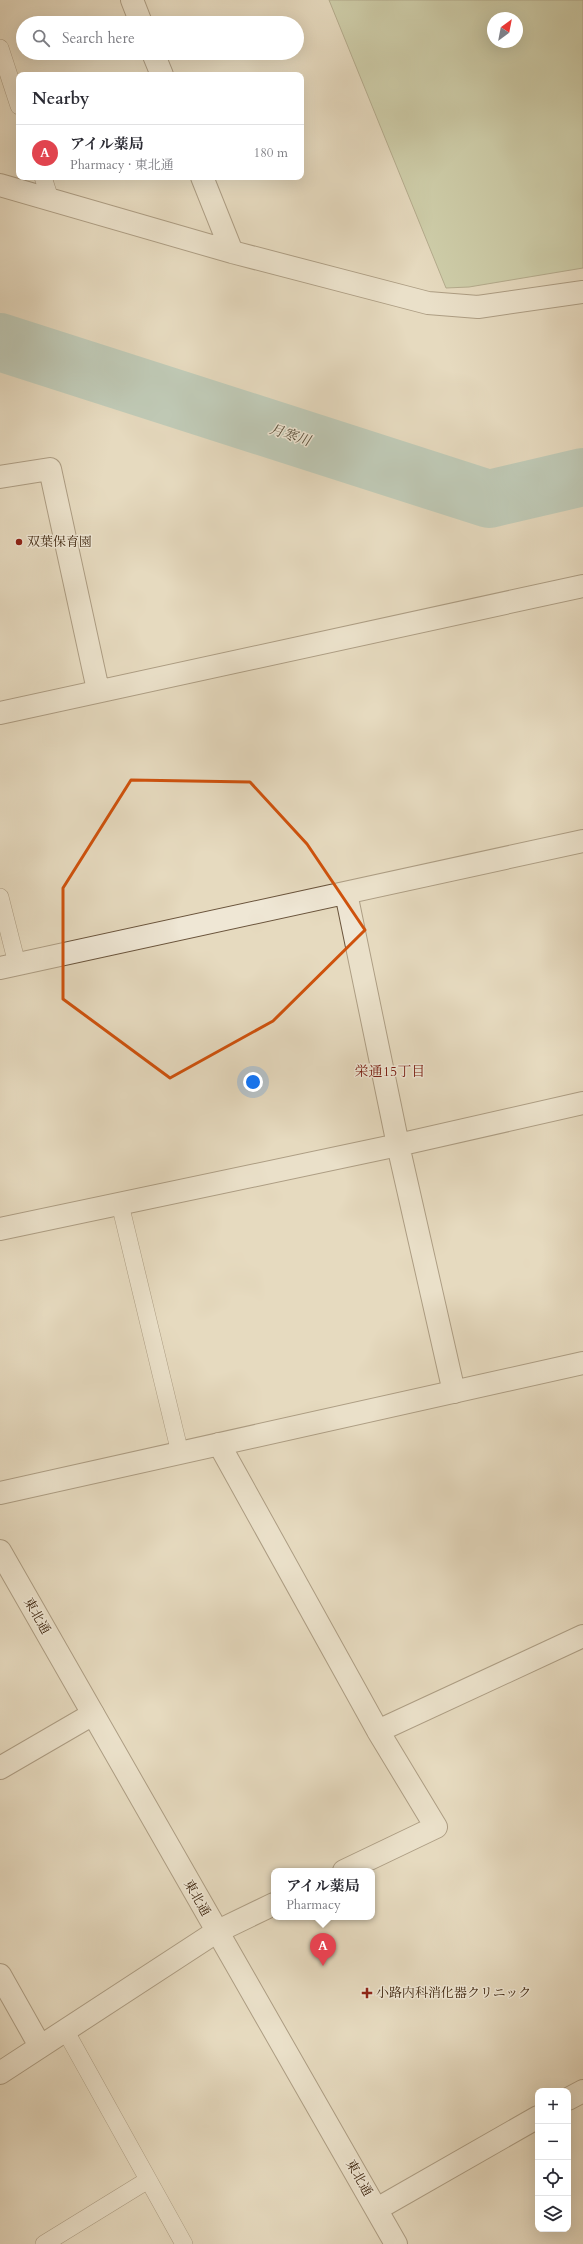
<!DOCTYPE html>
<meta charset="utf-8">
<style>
:root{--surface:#fff;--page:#f2f2f3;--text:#2b2b33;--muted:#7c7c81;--line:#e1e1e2;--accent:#8f2418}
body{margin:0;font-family:Cardo,"Noto Serif JP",serif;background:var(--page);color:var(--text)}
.controls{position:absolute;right:12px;bottom:12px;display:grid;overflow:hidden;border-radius:8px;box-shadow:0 4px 16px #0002}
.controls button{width:36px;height:36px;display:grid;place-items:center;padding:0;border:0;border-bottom:1px solid var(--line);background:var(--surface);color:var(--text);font:20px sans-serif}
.compass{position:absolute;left:487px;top:12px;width:36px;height:36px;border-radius:50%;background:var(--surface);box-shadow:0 4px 16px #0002;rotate:32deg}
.you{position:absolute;left:253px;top:1082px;width:14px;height:14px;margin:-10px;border:3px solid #fff;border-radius:50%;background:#1a73e8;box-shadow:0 0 0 6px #1a73e833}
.badge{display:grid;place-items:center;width:26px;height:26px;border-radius:50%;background:var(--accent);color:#fff;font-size:13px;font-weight:700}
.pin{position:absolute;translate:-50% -33px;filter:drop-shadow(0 1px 2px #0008)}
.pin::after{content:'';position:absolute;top:21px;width:14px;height:12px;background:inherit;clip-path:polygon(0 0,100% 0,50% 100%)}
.popup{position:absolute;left:271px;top:1868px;width:104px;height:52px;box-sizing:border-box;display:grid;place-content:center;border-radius:8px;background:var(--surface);filter:drop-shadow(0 1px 3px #0005);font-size:13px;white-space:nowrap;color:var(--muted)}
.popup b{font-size:15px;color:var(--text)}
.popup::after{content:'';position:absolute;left:50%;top:100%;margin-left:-8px;border:8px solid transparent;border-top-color:var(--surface)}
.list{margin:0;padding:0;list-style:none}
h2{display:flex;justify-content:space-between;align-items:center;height:52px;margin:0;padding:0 16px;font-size:17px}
h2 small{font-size:13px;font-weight:400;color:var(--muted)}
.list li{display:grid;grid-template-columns:26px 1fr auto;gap:12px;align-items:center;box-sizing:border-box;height:56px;padding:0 16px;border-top:1px solid var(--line)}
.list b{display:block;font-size:15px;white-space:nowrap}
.list p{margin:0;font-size:13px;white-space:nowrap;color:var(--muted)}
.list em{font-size:13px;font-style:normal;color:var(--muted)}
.icon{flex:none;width:22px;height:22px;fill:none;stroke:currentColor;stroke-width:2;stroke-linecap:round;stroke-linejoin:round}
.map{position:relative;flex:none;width:583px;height:2244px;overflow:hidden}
.search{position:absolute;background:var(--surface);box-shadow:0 4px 16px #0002;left:16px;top:16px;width:288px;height:44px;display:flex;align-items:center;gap:10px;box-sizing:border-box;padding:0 14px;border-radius:22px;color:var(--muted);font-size:15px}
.panel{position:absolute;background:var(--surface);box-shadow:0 4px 16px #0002;left:16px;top:72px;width:288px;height:108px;border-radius:8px}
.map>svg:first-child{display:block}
.green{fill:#b3c093;stroke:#7a7452;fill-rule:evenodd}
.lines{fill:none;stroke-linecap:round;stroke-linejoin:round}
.river{stroke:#96bbb1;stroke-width:58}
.service-casing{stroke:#6a543c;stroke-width:18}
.minor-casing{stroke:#6a543c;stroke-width:24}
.tertiary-casing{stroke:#6a543c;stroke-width:24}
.service{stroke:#efe7d5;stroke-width:17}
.minor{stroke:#efe7d5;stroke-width:22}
.tertiary{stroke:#efe7d5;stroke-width:22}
.marked{fill:none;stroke:#cf520d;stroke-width:3;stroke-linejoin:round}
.poi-dot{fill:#8f2418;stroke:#efe7d5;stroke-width:1.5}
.labels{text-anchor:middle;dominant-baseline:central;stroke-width:3;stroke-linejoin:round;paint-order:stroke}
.poi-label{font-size:13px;fill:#402811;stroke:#efe7d5;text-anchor:start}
.street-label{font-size:13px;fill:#402811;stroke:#efe7d5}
.water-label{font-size:14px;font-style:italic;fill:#564d39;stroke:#efe7d5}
.neighbourhood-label{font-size:14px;fill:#7a1f14;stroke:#efe7d5}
</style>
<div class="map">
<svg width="583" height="2244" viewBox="0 0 583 2244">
<rect width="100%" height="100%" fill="#e6dabf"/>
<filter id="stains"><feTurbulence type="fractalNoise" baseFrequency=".005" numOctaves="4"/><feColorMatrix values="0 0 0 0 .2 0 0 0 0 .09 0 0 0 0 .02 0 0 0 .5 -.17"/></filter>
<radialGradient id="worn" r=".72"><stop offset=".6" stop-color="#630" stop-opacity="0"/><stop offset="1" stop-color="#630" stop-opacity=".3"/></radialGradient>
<!-- green -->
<path class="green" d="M329 0H583V268L469 287 446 288ZM493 18H517V42H493Z"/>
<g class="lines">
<!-- river -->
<path class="river" d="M0 342 489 499 583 477"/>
<!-- service casing -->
<g class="service-casing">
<path id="service" d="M0 48 19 106
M43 177 50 199
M0 897 17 964
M120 1204 180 1453
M65 2030 184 2244
M44 2244 148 2180"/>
</g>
<!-- minor casing -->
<g class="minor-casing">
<path id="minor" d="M132 0 141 23
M153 53 162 75
M202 177 232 252
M0 185 232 252 428 303 478 307 583 292
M0 477 50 469 98 690
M0 713 583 586
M346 893 398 1145 454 1392
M0 968 583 841
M0 1229 398 1145 583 1103
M219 1444 378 1731 436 1827 344 1871
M378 1731 583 1636
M0 1768 93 1714
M0 1975 40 2046
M0 2073 216 1932 274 1904
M568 2099 583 2091
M377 2209 538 2117"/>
</g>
<!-- tertiary casing -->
<g class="tertiary-casing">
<path id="tertiary" d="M0 1493 583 1363
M0 1551 396 2244"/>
</g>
<!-- service -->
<use href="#service" class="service"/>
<!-- minor -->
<use href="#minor" class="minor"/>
<!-- tertiary -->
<use href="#tertiary" class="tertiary"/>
</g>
<!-- marked area -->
<path d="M0 0H583V2244H0ZM131 780 250 782 307 844 365 930 273 1021 170 1078 63 999V888Z" fill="#e6dabf" fill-opacity=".55" fill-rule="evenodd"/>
<path class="marked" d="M131 780 250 782 307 844 365 930 273 1021 170 1078 63 999V888Z"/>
<!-- markers -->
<g class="poi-dot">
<circle cx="19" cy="542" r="4"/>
<path d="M365 1987h4v4h4v4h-4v4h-4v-4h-4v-4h4z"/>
</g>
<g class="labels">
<!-- poi labels -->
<g class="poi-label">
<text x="27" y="542">双葉保育園</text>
<text x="376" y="1993">小路内科消化器クリニック</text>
</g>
<!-- street labels -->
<g class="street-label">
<text transform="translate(37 1616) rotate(60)">東北通</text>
<text transform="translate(197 1898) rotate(60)">東北通</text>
<text transform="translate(359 2178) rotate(60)">東北通</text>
</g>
<!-- water labels -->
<g class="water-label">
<text transform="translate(290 435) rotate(18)">月寒川</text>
</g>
<!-- neighbourhood labels -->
<g class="neighbourhood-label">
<text x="390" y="1071">栄通15丁目</text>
</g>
</g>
<rect width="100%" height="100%" filter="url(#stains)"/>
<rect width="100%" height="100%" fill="url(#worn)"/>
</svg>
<div class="controls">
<button>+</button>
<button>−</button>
<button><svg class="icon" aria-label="locate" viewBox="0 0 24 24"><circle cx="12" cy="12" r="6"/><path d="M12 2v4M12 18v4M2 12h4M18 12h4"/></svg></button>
<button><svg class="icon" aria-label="layers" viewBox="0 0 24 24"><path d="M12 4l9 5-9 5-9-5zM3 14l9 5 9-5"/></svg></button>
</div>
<svg class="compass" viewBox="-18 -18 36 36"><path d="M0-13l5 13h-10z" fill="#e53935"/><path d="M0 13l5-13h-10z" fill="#7c7c81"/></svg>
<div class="you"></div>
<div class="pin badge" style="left:323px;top:1966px;background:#e0444e">A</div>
<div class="popup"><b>アイル薬局</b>Pharmacy</div>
<div class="search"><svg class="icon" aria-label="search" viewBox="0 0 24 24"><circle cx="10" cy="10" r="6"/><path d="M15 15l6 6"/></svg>Search here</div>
<section class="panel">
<h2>Nearby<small></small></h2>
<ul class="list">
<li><span class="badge" style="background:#e0444e">A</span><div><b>アイル薬局</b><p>Pharmacy · 東北通</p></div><em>180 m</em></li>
</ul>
</section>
</div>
